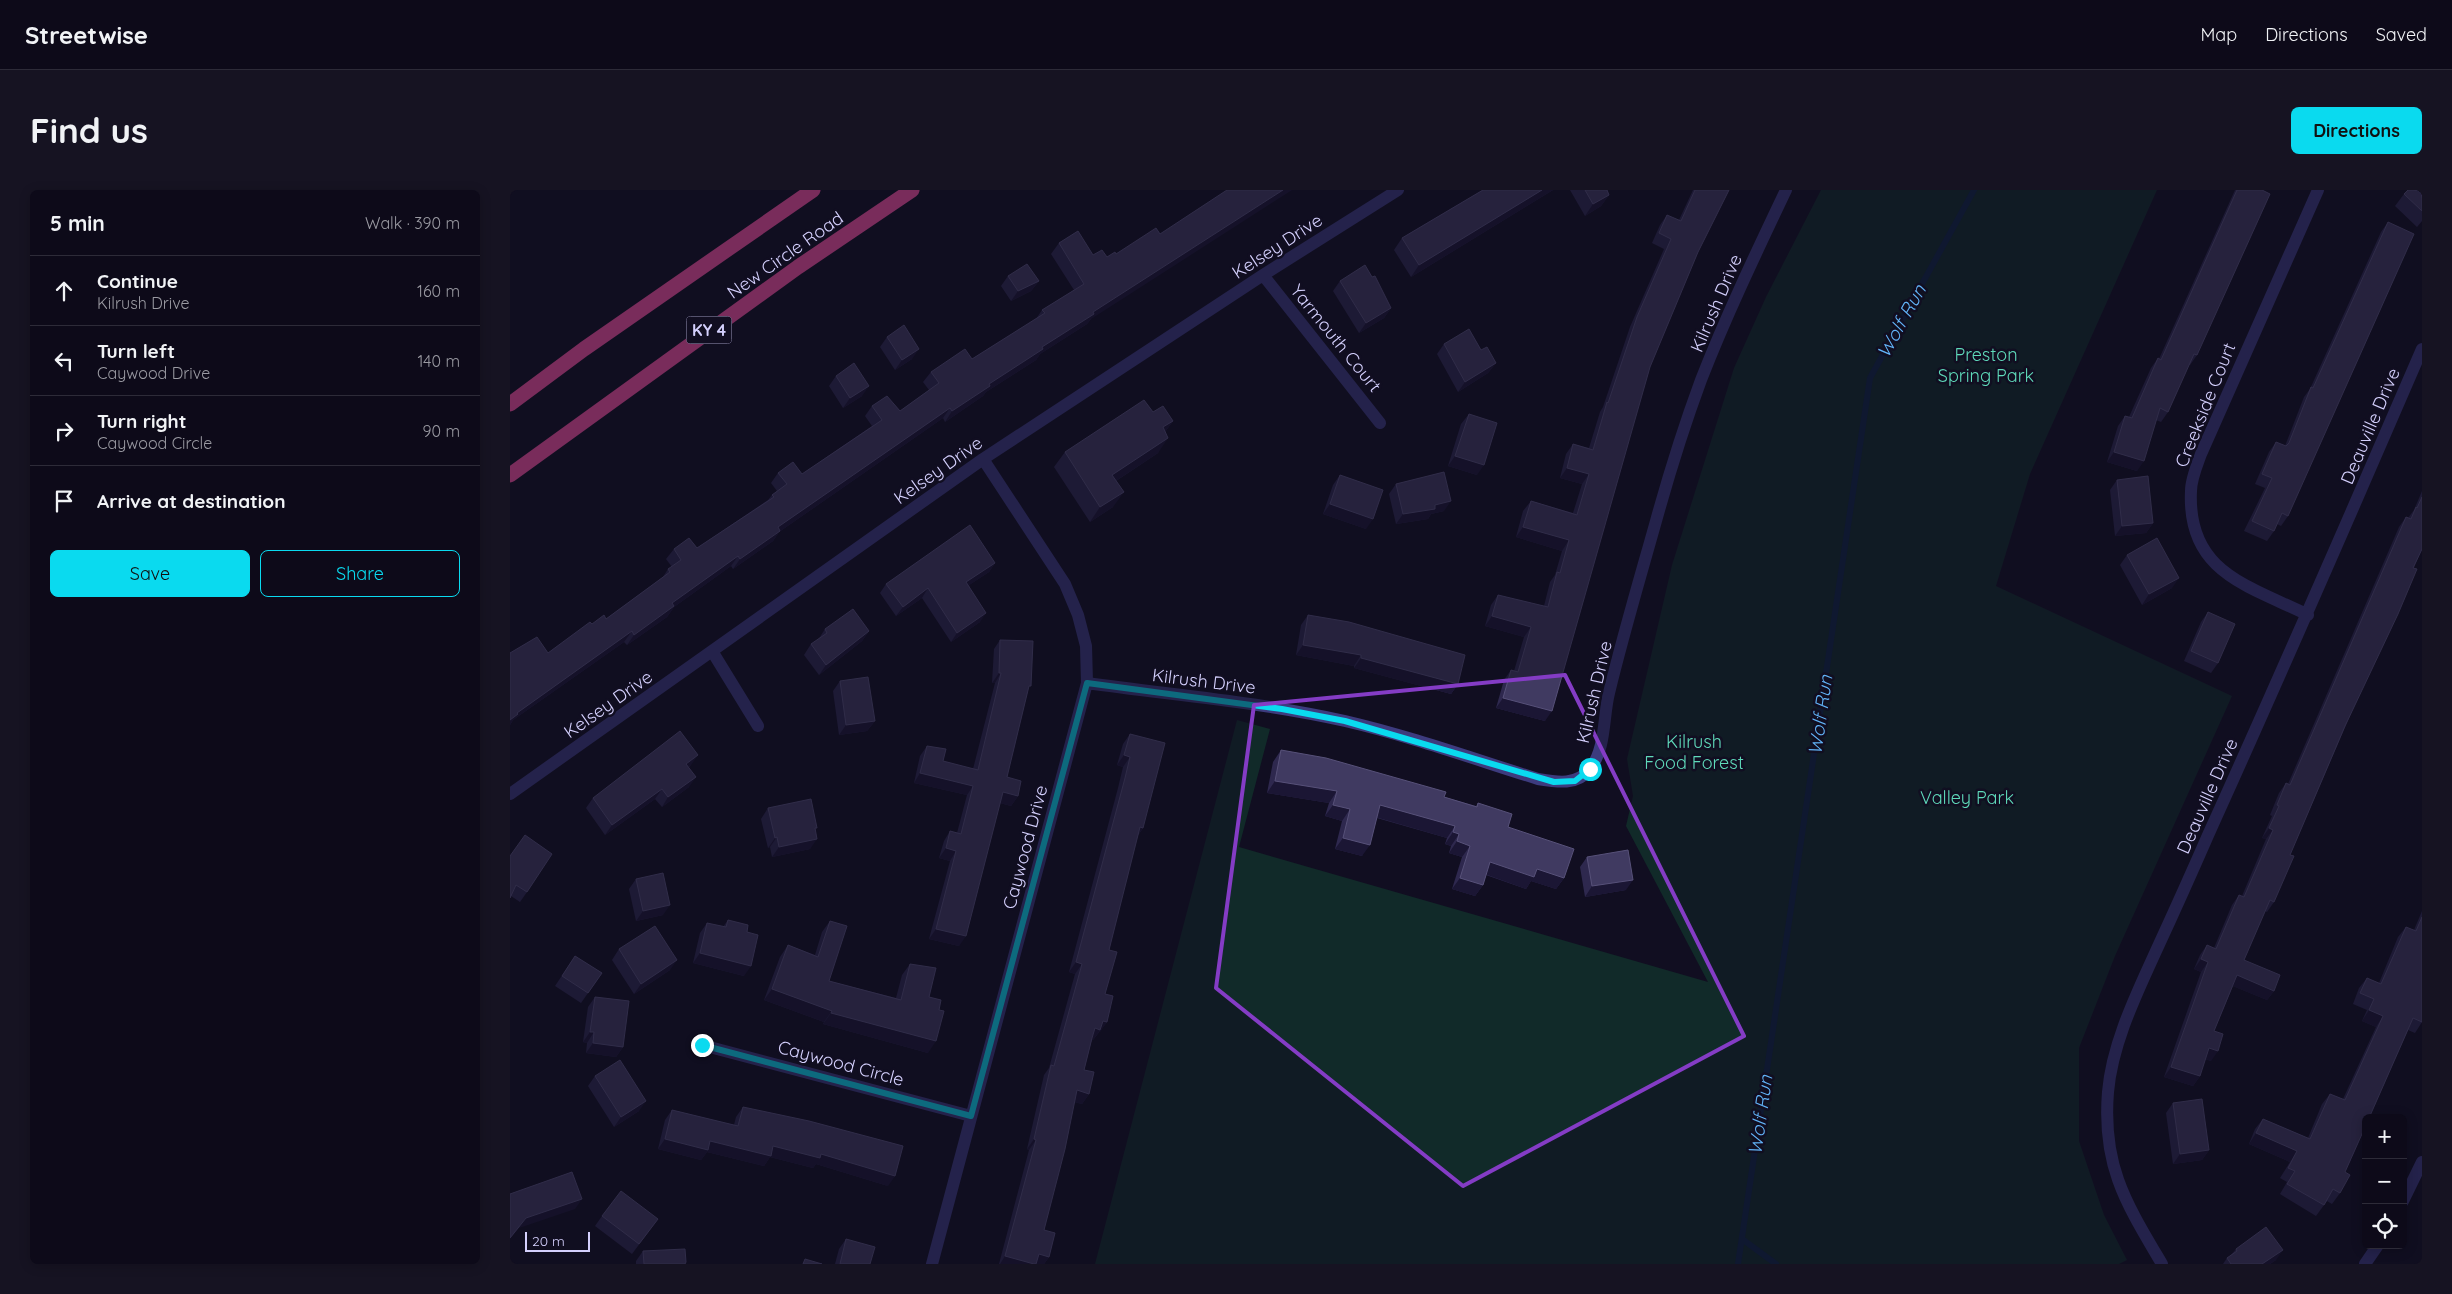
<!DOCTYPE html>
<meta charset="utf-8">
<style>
:root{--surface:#0d0a19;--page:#161322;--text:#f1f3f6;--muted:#9a9aa2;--line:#2d2b38;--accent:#0adaef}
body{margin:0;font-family:Quicksand,sans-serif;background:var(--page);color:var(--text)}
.controls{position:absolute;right:15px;bottom:15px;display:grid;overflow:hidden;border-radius:8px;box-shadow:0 2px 12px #0003}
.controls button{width:45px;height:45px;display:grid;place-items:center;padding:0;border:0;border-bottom:1px solid var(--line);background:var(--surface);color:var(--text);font:25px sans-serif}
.scale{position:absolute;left:15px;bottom:12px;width:65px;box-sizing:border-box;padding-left:5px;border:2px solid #d4d0fd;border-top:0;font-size:14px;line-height:18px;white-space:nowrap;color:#d4d0fd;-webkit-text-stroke:4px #110e21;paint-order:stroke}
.stop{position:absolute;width:15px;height:15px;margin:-11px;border:4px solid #0adaef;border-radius:50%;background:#fff}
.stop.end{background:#0adaef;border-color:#fff;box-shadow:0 1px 5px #0008}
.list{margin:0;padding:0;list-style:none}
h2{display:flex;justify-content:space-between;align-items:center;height:65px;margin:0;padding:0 20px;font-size:21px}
h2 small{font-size:16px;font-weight:400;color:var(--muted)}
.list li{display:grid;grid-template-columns:32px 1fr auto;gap:15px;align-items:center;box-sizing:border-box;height:70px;padding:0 20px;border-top:1px solid var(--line)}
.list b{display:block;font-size:19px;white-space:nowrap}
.list p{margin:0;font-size:16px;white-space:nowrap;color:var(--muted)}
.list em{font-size:16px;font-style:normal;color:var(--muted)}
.actions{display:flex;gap:10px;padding:15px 20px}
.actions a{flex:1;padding:11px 0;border:1px solid var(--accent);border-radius:8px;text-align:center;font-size:18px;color:var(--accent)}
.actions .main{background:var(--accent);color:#111}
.icon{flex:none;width:28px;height:28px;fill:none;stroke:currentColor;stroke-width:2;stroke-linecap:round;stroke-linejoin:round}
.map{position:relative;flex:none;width:1912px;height:1074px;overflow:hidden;border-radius:8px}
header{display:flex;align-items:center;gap:30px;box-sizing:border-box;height:70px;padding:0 25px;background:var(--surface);border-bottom:1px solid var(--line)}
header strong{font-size:24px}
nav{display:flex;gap:28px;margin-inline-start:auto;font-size:18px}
.intro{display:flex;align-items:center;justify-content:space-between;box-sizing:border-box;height:120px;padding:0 30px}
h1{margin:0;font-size:35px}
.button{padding:12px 22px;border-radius:8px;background:var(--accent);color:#111;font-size:18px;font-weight:700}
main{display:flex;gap:30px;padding:0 30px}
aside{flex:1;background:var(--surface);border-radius:8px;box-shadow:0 2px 12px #0003}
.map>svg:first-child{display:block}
.green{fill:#112a29}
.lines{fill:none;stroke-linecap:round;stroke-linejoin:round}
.stream{stroke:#0e2444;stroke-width:6}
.minor{stroke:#3d3b7e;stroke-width:12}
.motorway{stroke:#f850a2;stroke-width:15}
.wall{fill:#2e284e}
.shaded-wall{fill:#1b1634}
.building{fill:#403a61;stroke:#575179}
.route{stroke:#0adaef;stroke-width:6}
.marked{fill:none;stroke:#843cc5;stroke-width:4;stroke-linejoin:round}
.labels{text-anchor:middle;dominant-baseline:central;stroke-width:5;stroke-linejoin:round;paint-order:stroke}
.shield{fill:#110e21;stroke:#9a96bb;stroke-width:1}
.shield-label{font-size:16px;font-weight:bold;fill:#d4d0fd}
.street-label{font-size:18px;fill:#d4d0fd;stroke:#110e21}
.park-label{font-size:18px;fill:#5fdaba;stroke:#110e21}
.water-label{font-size:19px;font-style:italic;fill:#62b4f9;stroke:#110e21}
</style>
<header>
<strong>Streetwise</strong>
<nav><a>Map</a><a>Directions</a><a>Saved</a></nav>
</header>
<div class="intro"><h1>Find us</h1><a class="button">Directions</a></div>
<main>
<aside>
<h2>5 min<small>Walk · 390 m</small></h2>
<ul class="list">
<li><svg class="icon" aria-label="ahead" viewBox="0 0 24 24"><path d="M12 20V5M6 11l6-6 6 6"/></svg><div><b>Continue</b><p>Kilrush Drive</p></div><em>160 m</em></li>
<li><svg class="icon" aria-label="left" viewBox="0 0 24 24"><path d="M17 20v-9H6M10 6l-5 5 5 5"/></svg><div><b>Turn left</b><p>Caywood Drive</p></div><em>140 m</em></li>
<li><svg class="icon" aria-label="right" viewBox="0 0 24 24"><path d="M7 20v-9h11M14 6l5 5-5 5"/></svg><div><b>Turn right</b><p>Caywood Circle</p></div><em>90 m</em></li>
<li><svg class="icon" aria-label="arrive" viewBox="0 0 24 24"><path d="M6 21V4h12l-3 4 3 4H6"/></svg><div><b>Arrive at destination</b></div></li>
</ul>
<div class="actions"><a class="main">Save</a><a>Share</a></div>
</aside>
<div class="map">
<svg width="1912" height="1074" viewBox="0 0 1912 1074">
<rect width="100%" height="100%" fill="#110e21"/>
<!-- green -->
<path class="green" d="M1311 0H1647L1520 284 1486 396 1722 506 1605 766 1569 858V951L1594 1025 1617 1070 1609 1074H585L727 530 760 539 729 657 1198 792 1116 636 1123 606 1117 569 1162 375 1224 178 1256 107Z"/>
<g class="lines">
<!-- stream -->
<path class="stream" d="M1232 1049 1266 1074
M1228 1074 1360 188 1464 0"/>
<!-- minor -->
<path class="minor" d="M753 85 870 233
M1798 425C1737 395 1677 382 1681 301 1681 289 1687 275 1691 264L1808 0
M202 461 248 536
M577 493C662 505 751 512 835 531 900 546 964 569 1028 589 1046 592 1067 596 1080 579 1096 559 1093 527 1099 503 1113 445 1130 388 1146 331 1159 284 1174 236 1191 190 1216 126 1246 63 1276 0
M0 604 473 269 753 85 888 0
M192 855 461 926
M1893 1011 1912 972
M422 1074 577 493 576 456 568 425 555 394 473 269
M1652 1074C1616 1013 1592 976 1598 902 1602 854 1626 805 1646 761 1664 722 1682 682 1699 643 1772 482 1842 321 1912 159
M1855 1074 1868 1055"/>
<!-- motorway -->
<path class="motorway" d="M0 214 74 159 303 0
M0 285 288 77 402 0"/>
</g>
<!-- wall -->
<path class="wall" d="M973 0H1043L901 87 884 60 892 48Z
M1060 0H1097L1099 5 1091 16 1075 26Z
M1183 0H1219L1188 62 1140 177 1035 531 986 518 994 490 1001 480 1004 481 1014 447 975 436 981 415 988 405 1034 416 1040 392 1045 385 1052 361 1006 347 1013 321 1021 311 1063 323 1072 294 1050 288 1056 264 1063 254 1079 258 1090 222 1093 217 1120 137 1154 59 1142 53 1150 35 1157 25 1169 30Z
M1725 0H1752L1687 165 1680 175H1679L1658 222 1651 232 1646 230 1627 281 1597 272 1608 236 1615 226 1619 227 1641 178 1648 168 1649 169Z
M1912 0V31L1907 37 1885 16 1894 4Z
M1878 32 1778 326 1771 336 1767 334 1764 341 1757 351 1734 341 1755 298 1745 294 1759 262 1766 252 1775 256 1794 207 1800 199 1871 42Z
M568 41 581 129 577 134 530 164 526 170 476 202 473 206 435 232 433 228 269 342 263 351 223 379 221 376 164 417 157 427 117 455 114 452 3 530 0 535V463H38L82 434 96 429 153 387 158 379 162 377 156 369 164 359 187 358 258 310 262 305 267 301 261 293 268 283 292 284 362 236 355 226 362 216 390 221 419 200 413 192 421 182 462 169 526 129 532 120 564 100 541 64 549 53Z
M498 86 529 91 521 101 501 111 491 96Z
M830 91 881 118 874 128 849 143 823 101Z
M377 147 402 169 385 180 370 157Z
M934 154 971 160 986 173 978 183 948 202 927 164Z
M326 186 352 206 333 218 319 196Z
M643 222 663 231 655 242 648 263 606 291 603 317 580 332 544 277 555 262Z
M959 224 967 285 938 276 951 234Z
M830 285 856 339 813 324 823 295Z
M1607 290 1643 333 1636 343 1605 346 1600 300Z
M886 294 934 321 921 324 918 329 886 334 879 304Z
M1912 301V359L1780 665 1764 712 1757 722 1755 721 1734 770 1764 801 1757 810 1723 796 1704 841 1701 871 1695 869 1690 886 1683 896 1654 887 1691 782 1684 779 1690 765 1697 755 1704 758 1722 715 1729 705 1732 706 1756 649 1752 648 1762 626 1760 625 1769 603 1776 593 1778 594 1889 337 1896 327 1898 328 1904 320Z
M1617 365 1662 398 1632 415 1610 375Z
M485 373 479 382 459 395 470 432 441 452 412 408 386 426 370 403 376 394Z
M1698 422 1708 473 1701 483 1674 471 1691 432Z
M798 425 948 494 941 504 844 478V476L786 465 791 435Z
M315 439 359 441 352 451 309 485 294 465 301 454 308 450Z
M490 450 518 500 497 587 508 606 501 616 490 613 449 756 419 749 440 671 429 668 434 651 440 641 447 643 457 605 404 593 410 566 417 556 433 571 463 579 485 493H482L484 459Z
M330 491 365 531 357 541 329 545 323 501Z
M620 544 633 638 627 647 599 760 595 804 597 832 583 850 582 849 574 880 579 904 572 914 564 912 534 1040 539 1067 534 1074H489L519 960 517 959 534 885 539 878 565 784 559 782 608 598 613 577 607 575 613 554Z
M771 560 966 616 968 613 998 637 1054 688 1046 699 1021 691 1016 699 976 685 973 695 965 706 942 699 952 667 939 663 941 656 935 654 937 648 867 628 852 666 825 659 832 631 815 626 819 613 757 603 763 572Z
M181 575 178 578 179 597 152 617 145 609 95 645 76 618 83 608Z
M258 618 305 641 300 659 262 667 260 657 258 658 251 629Z
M0 666 17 702 10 712 1 706Z
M1077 667 1116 700 1075 707 1070 677Z
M126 689 153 725 126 731 119 699Z
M1912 721V832L1905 843 1898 840 1835 982 1830 1003 1822 1014 1817 1011 1806 1026 1770 1004 1777 992 1770 988 1780 972 1739 954 1745 939 1753 929 1798 948 1812 914 1820 904 1833 909 1866 837 1852 831 1857 820 1843 814 1849 798 1857 788 1869 793 1888 747 1896 737 1904 740Z
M218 730 234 786 183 773 190 743 197 733 213 737Z
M320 731 319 791 386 808 392 785 400 774 419 807 418 863 313 834 314 832 254 810 270 767 278 755 305 765 312 742Z
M109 759 160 780 124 804 102 770Z
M65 766 92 783 71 813 45 796Z
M85 807 113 857 106 867 76 863 77 853 73 852 78 817Z
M85 886 129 921 104 937 78 896Z
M1663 913 1699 960 1692 970 1663 974 1656 923Z
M233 917 378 996 306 974 303 978 260 967 254 976 197 962 191 970 148 959 155 930 162 920 224 935 226 927Z
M92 1026 148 1029 122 1064 85 1036Z
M336 1049 360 1074H325L329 1059Z
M1726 1059 1766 1070 1760 1074H1713L1717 1068 1721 1065Z
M133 1061 175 1074H126V1071Z"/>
<!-- shaded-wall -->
<path class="shaded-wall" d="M773 0H782L581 129 577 134 530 164 526 170 476 202 473 206 435 232 442 221 479 194 583 122Z
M1032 0H1043L901 87 909 75Z
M1099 5 1091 16 1075 26 1083 14Z
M529 91 521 101 501 111 508 101Z
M881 118 874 128 849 143 856 133Z
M409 159 402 169 385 180 392 170Z
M986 173 978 183 948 202 955 192Z
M359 196 352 206 333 218 340 208Z
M440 218 433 228 269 342 263 351 223 379 230 369 268 337Z
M663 231 652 246 653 237Z
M658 248 648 263 592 300 602 285Z
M1604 262 1634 271 1627 281 1597 272Z
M945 266 974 275 967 285 938 276Z
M1057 278 1079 284 1072 294 1050 288Z
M614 302 603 317 580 332 590 317Z
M941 311 934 321 921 324 918 329 886 334 893 324Z
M820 314 863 329 856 339 813 324Z
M1643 333 1636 343 1605 346 1612 336Z
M1013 337 1059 350 1052 361 1006 347Z
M228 366 221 376 164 417 157 427 117 455 124 445 162 413Z
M485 373 479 382 450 401 456 392Z
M1669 388 1662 398 1632 415 1639 404Z
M418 398 412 408 386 426 393 417Z
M476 423 470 432 441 452 447 443Z
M982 426 1021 437 1014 447 975 436Z
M122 441 114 452 3 530 0 535V530L7 523Z
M359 441 352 451 309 485 316 475Z
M793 455 851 465 844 476 786 465Z
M851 468 948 494 941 504 844 478Z
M489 483H491L485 493H482Z
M993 508 1042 521 1035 531 986 518Z
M365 531 357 541 329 545 336 535Z
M188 565 181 575 169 584 176 574Z
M614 565 620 567 613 577 607 575Z
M410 583 463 596 457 605 404 593Z
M186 587 179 597 152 617 158 607Z
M765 591 827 601 819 613 757 603Z
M152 599 145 609 95 645 102 635Z
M493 602 508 606 501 616 486 612Z
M823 615 840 619 832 631 815 626Z
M870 615 945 636 937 648 862 626Z
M630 637 633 638 626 648Z
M1759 638 1763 640 1756 649 1752 648Z
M943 642 949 644 941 656 935 654Z
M267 647 260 657 258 658 265 648Z
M833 648 860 655 852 666 825 659Z
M307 649 300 659 262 667 269 657Z
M947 651 960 656 952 667 939 663Z
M436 658 446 661 440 671 429 668Z
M980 672 1027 679 1054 688 1046 699 1021 691 1016 699 972 683Z
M950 688 973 695 965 706 942 699Z
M1123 690 1116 700 1075 707 1082 696Z
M160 715 153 725 126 731 133 721Z
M426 739 456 746 449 756 419 749Z
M190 763 241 776 234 786 183 773Z
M1691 769 1698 772 1691 782 1684 779Z
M167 770 160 780 124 804 131 794Z
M566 772 572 774 565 784 559 782Z
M1727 785 1764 801 1757 810 1720 795Z
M262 799 322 821 314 832 254 810Z
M1859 820 1873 826 1866 837 1852 831Z
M321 823 426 851 418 863 313 834Z
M593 831 597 832 590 842H589L583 850 578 848 585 838Z
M80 842H84L77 853 73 852Z
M83 853 113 857 106 867 76 863Z
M1699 858 1708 861 1701 871 1692 868Z
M1661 877 1690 886 1683 896 1654 887Z
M567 900 579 904 572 914 560 911Z
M136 911 129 921 104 937 111 927Z
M1746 943 1787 961 1780 972 1739 954Z
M155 949 200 951 263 956 311 964 385 986 378 996 306 974 303 978 260 967 254 976 197 962 191 970 148 959Z
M524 949 526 950 519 960 517 959Z
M1699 960 1692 970 1663 974 1670 964Z
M72 1009 65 1019 9 1038 0 1049V1048L16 1028Z
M1773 1060 1766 1070 1760 1074H1752Z
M529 1064 539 1067 534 1074H490L495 1066Z"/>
<!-- building -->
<path class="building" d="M717 0H773L583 122 584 124 532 157 533 159 479 194 480 196 442 221 440 218 268 337 270 341 230 369 228 366 162 413 164 416 124 445 122 441 7 523 8 524 0 530V463L27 447 38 463 80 432 82 434 94 425 96 429 160 382 158 379 171 370 164 359 179 348 187 358 264 307 262 305 277 294 268 283 283 272 292 284 372 230 362 216 377 206 390 221 429 193 421 182 455 159 462 169 535 123 532 120 574 94 549 53 568 41 583 65 592 60 597 67 605 62 606 64 646 38 650 44Z
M973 0H1032L909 75 892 48Z
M1075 0H1097L1099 5 1083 14Z
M1185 0H1219L1188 62 1140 177 1042 521 993 508 1001 480 1008 482 1021 437 982 426 988 405 1038 417 1047 382 1050 383 1059 350 1013 337 1021 311 1067 325 1079 284 1057 278 1063 254 1083 260 1097 212 1098 213 1127 127 1161 49 1149 43 1157 25 1171 31Z
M1727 0H1752L1760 4 1687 165 1684 164 1658 222 1650 218 1634 271 1604 262 1615 226 1622 228 1648 168 1651 170Z
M1898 0H1912V21L1894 4Z
M1878 32 1904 44 1778 326 1772 323 1764 341 1742 331 1762 288 1752 284 1766 252 1776 256 1779 253 1801 197 1803 198Z
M517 74 529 91 508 101 498 86Z
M855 75 862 87 865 86 881 118 856 133 830 91Z
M394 135 409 159 392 170 377 147Z
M959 139 971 160 977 157 986 173 955 192 934 154Z
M344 173 359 196 340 208 326 186Z
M634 210 643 222 653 216 663 231 653 237 658 248 602 285 614 302 590 317 555 262Z
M959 224 987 233 974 275 945 266Z
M934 282 941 311 925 315V319L893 324 886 294Z
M830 285 873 300 863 329 820 314Z
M1638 286 1643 333 1612 336 1607 290Z
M1912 307V359L1903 378 1907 379 1888 424 1835 536 1780 665 1784 666 1764 712 1760 710 1734 770 1770 785 1764 801 1727 785 1704 841 1713 844 1708 861 1699 858 1690 886 1661 877 1698 772 1691 769 1697 755 1706 759 1729 705 1734 707 1763 640 1759 638 1769 616 1767 615 1776 593 1780 595 1896 327 1901 329 1906 317 1907 318Z
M460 335 485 373 456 392 476 423 447 443 418 398 393 417 376 394Z
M1647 348 1669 388 1639 404 1617 365Z
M343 419 359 441 316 475 301 454 317 443 315 439Z
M1698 422 1725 434 1708 473 1681 461Z
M798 425 839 432 955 465 948 494 851 468V465L793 455Z
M490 450 523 451 521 496H519L497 587 511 591 508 606 493 602 456 746 426 739 446 661 436 658 440 641 451 644 463 596 410 583 417 556 436 559 433 571 468 580 491 483H489Z
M358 487 365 531 336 535 330 491Z
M170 541 188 565 176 574 186 587 158 607 152 599 102 635 83 608Z
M620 544 655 553 633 638 630 637 599 760 607 762 595 804 603 806 597 832 593 831 590 840 585 838 582 848 574 880 584 882 579 904 567 900 555 959 534 1040 545 1043 539 1067 529 1064 526 1074H524L495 1066 526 950 524 949 541 875 544 876 572 774 566 772 615 588 620 567 614 565Z
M771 560 816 568 936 602 934 607 967 617 968 613 1002 624 998 637 1064 659 1054 688 1027 679 1024 687 980 672 973 695 950 688 960 656 947 651 949 644 943 642 945 636 870 615 860 655 833 648 840 619 823 615 827 601 765 591Z
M301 609 307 638H305L307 649 269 657 267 647 265 648 258 618Z
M15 645 42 664 17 702 6 695 0 708V666Z
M1118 660 1123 690 1082 696 1077 667Z
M153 683 160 715 133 721 126 689Z
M1912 727V832L1903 828 1859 928H1856V935L1835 982 1840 985 1830 1003 1823 999 1814 1015 1777 994 1785 981 1778 978 1787 961 1746 943 1753 929 1800 949 1820 904 1835 910 1873 826 1859 820 1864 809 1850 803 1857 788 1871 794 1896 737 1906 741Z
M218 730 238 735 237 742 248 745 241 776 190 763 197 733 216 737Z
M320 731 337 736 319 791 391 810 400 774 426 778 419 807 431 810 429 820 434 821 426 851 321 823 322 821 262 799 278 755 308 767Z
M145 736 167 770 131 794 109 759Z
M65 766 92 783 78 803 52 786Z
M85 807 119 811 113 857 83 853 84 842H80Z
M110 870 136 911 111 927 85 886Z
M1692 909 1699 960 1670 964 1663 913Z
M233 917 299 931 393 956 385 986 311 964 310 968 263 956 261 966 200 951 198 960 155 949 162 920 228 936Z
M62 982 72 1009 16 1028 0 1048V1004Z
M111 1001 148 1029 129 1054 92 1026Z
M1756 1037 1773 1060 1752 1074H1721L1717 1068 1727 1061 1726 1059Z
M336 1049 365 1057 360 1074H330Z
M175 1059 176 1072 175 1074H134L133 1061Z
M295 1069 312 1074H293Z"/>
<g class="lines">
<!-- route -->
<path class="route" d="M192 855 461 926 577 493 772 519 835 531 1044 592 1065 591 1080 579"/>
</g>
<!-- marked area -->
<path d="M0 0H1912V1074H0ZM1055 485 1234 846 953 996 706 798 744 515Z" fill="#110e21" fill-opacity=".55" fill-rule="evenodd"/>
<path class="marked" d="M1055 485 1234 846 953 996 706 798 744 515Z"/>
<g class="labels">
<!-- shield labels -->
<rect class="shield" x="176.5" y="126.5" width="45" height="27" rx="4"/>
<g class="shield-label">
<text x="199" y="140">KY 4</text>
</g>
<!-- street labels -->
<g class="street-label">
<text transform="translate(767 56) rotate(-33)">Kelsey Drive</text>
<text transform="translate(275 65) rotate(-35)">New Circle Road</text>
<text transform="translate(1206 113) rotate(-67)">Kilrush Drive</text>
<text transform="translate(826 148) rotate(51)">Yarmouth Court</text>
<text transform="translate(1695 215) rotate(-68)">Creekside Court</text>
<text transform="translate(1860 236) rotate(-67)">Deauville Drive</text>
<text transform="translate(428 280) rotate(-35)">Kelsey Drive</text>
<text transform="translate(694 491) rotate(7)">Kilrush Drive</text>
<text transform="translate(1084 502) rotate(-77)">Kilrush Drive</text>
<text transform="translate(98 514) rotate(-35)">Kelsey Drive</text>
<text transform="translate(1697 606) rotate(-66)">Deauville Drive</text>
<text transform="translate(515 657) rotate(-75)">Caywood Drive</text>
<text transform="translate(331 873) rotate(15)">Caywood Circle</text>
</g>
<!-- park labels -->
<g class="park-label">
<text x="1476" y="164">Preston<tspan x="1476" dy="21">Spring Park</tspan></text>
<text x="1184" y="551">Kilrush<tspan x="1184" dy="21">Food Forest</tspan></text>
<text x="1457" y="607">Valley Park</text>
</g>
<!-- water labels -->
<g class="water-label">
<text transform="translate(1391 131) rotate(-61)">Wolf Run</text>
<text transform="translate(1310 525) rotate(-82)">Wolf Run</text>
<text transform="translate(1250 925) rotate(-82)">Wolf Run</text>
</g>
</g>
</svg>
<div class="controls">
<button>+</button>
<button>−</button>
<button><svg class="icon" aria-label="locate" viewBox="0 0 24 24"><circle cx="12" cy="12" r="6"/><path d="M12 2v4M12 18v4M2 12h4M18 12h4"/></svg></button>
</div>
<div class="scale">20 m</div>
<div class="stop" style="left:1080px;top:579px"></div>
<div class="stop end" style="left:192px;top:855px"></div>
</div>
</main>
